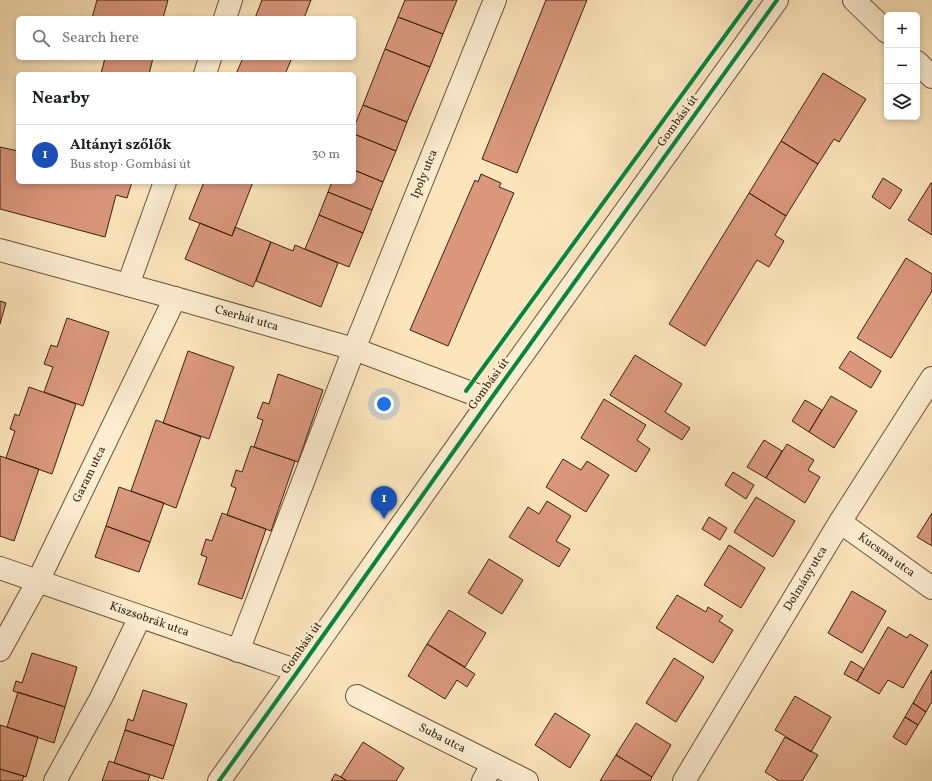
<!DOCTYPE html>
<meta charset="utf-8">
<style>
:root{--surface:#fff;--page:#f6f6f6;--text:#202124;--muted:#757577;--line:#e0e0e0;--accent:#8f2418}
body{margin:0;font-family:Vollkorn,serif;background:var(--page);color:var(--text)}
.controls{position:absolute;right:12px;top:12px;display:grid;overflow:hidden;border-radius:6px;box-shadow:0 2px 6px #0003}
.controls button{width:36px;height:36px;display:grid;place-items:center;padding:0;border:0;border-bottom:1px solid var(--line);background:var(--surface);color:var(--text);font:20px sans-serif}
.you{position:absolute;left:384px;top:404px;width:14px;height:14px;margin:-10px;border:3px solid #fff;border-radius:50%;background:#1a73e8;box-shadow:0 0 0 6px #1a73e833}
.badge{display:grid;place-items:center;width:26px;height:26px;border-radius:50%;background:var(--accent);color:#fff;font-size:13px;font-weight:700}
.pin{position:absolute;translate:-50% -33px;filter:drop-shadow(0 1px 2px #0008)}
.pin::after{content:'';position:absolute;top:21px;width:14px;height:12px;background:inherit;clip-path:polygon(0 0,100% 0,50% 100%)}
.list{margin:0;padding:0;list-style:none}
h2{display:flex;justify-content:space-between;align-items:center;height:52px;margin:0;padding:0 16px;font-size:17px}
h2 small{font-size:13px;font-weight:400;color:var(--muted)}
.list li{display:grid;grid-template-columns:26px 1fr auto;gap:12px;align-items:center;box-sizing:border-box;height:60px;padding:0 16px;border-top:1px solid var(--line)}
.list b{display:block;font-size:15px;white-space:nowrap}
.list p{margin:0;font-size:13px;white-space:nowrap;color:var(--muted)}
.list em{font-size:13px;font-style:normal;color:var(--muted)}
.icon{flex:none;width:22px;height:22px;fill:none;stroke:currentColor;stroke-width:2;stroke-linecap:round;stroke-linejoin:round}
.map{position:relative;flex:none;width:932px;height:781px;overflow:hidden}
.search{position:absolute;background:var(--surface);box-shadow:0 2px 6px #0003;left:16px;top:16px;width:340px;height:44px;display:flex;align-items:center;gap:10px;box-sizing:border-box;padding:0 14px;border-radius:6px;color:var(--muted);font-size:15px}
.panel{position:absolute;background:var(--surface);box-shadow:0 2px 6px #0003;left:16px;top:72px;width:340px;height:112px;border-radius:6px}
.map>svg:first-child{display:block}
.building{fill:#da977d;stroke:#39220d}
.lines{fill:none;stroke-linecap:round;stroke-linejoin:round}
.minor-casing{stroke:#6a5339;stroke-width:24}
.minor{stroke:#fdeed3;stroke-width:22}
.cycleway-casing{stroke:#fdeed3;stroke-width:6}
.cycleway{stroke:#00873e;stroke-width:4}
.labels{text-anchor:middle;dominant-baseline:central;stroke-width:4;stroke-linejoin:round;paint-order:stroke}
.street-label{font-size:12px;fill:#39220d;stroke:#fdeed3}
</style>
<div class="map">
<svg width="932" height="781" viewBox="0 0 932 781">
<rect width="100%" height="100%" fill="#fce5bc"/>
<filter id="stains"><feTurbulence type="fractalNoise" baseFrequency=".005" numOctaves="4"/><feColorMatrix values="0 0 0 0 .2 0 0 0 0 .09 0 0 0 0 .02 0 0 0 .5 -.17"/></filter>
<radialGradient id="worn" r=".72"><stop offset=".6" stop-color="#630" stop-opacity="0"/><stop offset="1" stop-color="#630" stop-opacity=".3"/></radialGradient>
<!-- building -->
<path class="building" d="M97 0H168L163 18H92Z
M262 0H311L304 18H255Z
M405 0H457L443 34 398 17Z
M546 0H587L517 173 482 159Z
M398 17 443 34 430 67 385 49Z
M385 49 430 67 407 122 363 105Z
M105 58H153L149 74H101Z
M243 58H292L285 74H236Z
M823 73 866 99 839 142 834 139 818 164 781 141Z
M363 105 407 122 396 151 354 134V127Z
M354 134 396 151 383 182 354 170Z
M781 141 818 164 786 216 749 193Z
M0 147 18 151V182H132L127 198 116 195 105 237 0 209Z
M354 170 383 182 372 210 328 192 332 182H354Z
M481 174 501 183 499 187 514 193 448 346 410 330 475 180 478 182Z
M883 178 902 190 890 209 872 197Z
M204 182H253L232 236 189 219Z
M931 183H932V235L908 220Z
M328 192 372 210 363 233 319 215Z
M749 193 786 216 775 235 784 241 769 267 757 260 705 346 669 324Z
M319 215 363 233 349 267 305 249Z
M200 223 232 236 235 227 271 242 253 287 185 259Z
M271 242 293 251 295 245 338 263 321 307 256 281Z
M906 258 932 274V291L891 358 857 338Z
M0 301 6 303 0 324Z
M67 318 109 332 83 406 44 392 53 367 44 364 51 345 57 347Z
M188 351 234 367 209 439 163 423Z
M850 351 881 371 871 388 839 368Z
M635 355 682 384 665 412 690 428 682 440 610 395Z
M278 374 323 390 298 462 254 447 263 420 257 418 263 402 269 404Z
M29 387 76 404 52 474 6 458 15 431 10 429 15 414 19 416Z
M831 396 857 411 834 448 809 432Z
M604 399 646 425 637 440 650 449 636 472 581 438Z
M805 400 822 410 809 432 792 421Z
M156 420 201 437 176 508 131 491Z
M764 440 782 451 766 478 747 467Z
M787 444 814 460 808 470 820 477 805 503 766 478Z
M251 446 295 461 271 531 227 515 236 488 231 486 236 470 242 472Z
M0 456 39 469 14 541 0 536Z
M563 459 581 470 587 461 609 475 586 512 546 487Z
M733 472 754 485 746 499 725 485Z
M119 487 164 503 150 542 106 526Z
M756 497 795 521 773 557 734 532Z
M547 501 571 516 556 541 570 549 559 567 509 537 528 507 539 514Z
M222 513 266 529 242 599 198 584 207 557 201 555 206 539 212 541Z
M932 513V546L917 537Z
M709 517 727 528 720 540 702 529Z
M106 526 150 542 139 572 95 557Z
M729 545 765 568 741 608 704 585Z
M489 559 523 580 502 614 468 593Z
M852 591 886 611 862 653 828 633Z
M677 595 706 612 708 607 723 616 719 621 733 630 713 663 656 628Z
M449 610 486 633 465 667 427 644Z
M888 627 907 638 910 634 928 645 903 688 888 680 879 694 857 681Z
M427 644 475 674 467 687 457 680 445 699 408 676Z
M32 653 77 667 65 707 13 691 16 681 22 683Z
M674 658 704 677 676 722 646 703Z
M851 661 864 669 857 681 844 674Z
M932 670V703H931L926 712 913 703Z
M143 690 187 704 174 746 125 730 128 719 133 721Z
M18 692 65 707 54 743 7 727Z
M795 696 831 717 811 752 775 730Z
M913 703 926 712 918 725 905 717Z
M555 713 590 735 570 768 535 745Z
M905 717 918 725 906 745 893 737Z
M636 723 671 745 652 777 616 755Z
M0 725 38 737 26 777 0 769Z
M125 730 174 746 163 779 114 763Z
M785 737 818 755 802 781H779L765 772Z
M363 742 404 768 396 781H347L341 777Z
M616 755 652 777 650 781H600Z
M109 761 150 775 148 781H102Z
M0 769 24 776 22 781H0Z
M335 774 341 777 347 781H331Z"/>
<g class="lines">
<!-- minor casing -->
<g class="minor-casing">
<g id="minor">
<path d="M854 0 887 32"/>
<path d="M225 18 231 0"/>
<path d="M917 62 932 77"/>
<path d="M205 74 210 58"/>
<path id="s1" d="M0 250 175 298 354 349 490 400"/>
<path d="M128 285 165 182"/>
<path id="s2" d="M840 522 932 588"/>
<path id="s3" d="M0 568 298 671"/>
<path id="s4" d="M0 650 38 581 175 298"/>
<path id="s5" d="M238 651 354 349 495 0"/>
<path id="s6" d="M357 696 527 781"/>
<path d="M55 781 101 698 140 617"/>
<path d="M219 781 298 671 490 400 777 0"/>
<path d="M483 781 493 764"/>
<path id="s7" d="M684 781 840 522 932 378"/>
</g>
</g>
<!-- minor -->
<use href="#minor" class="minor"/>
<!-- cycleway casing -->
<g class="cycleway-casing">
<path id="cycleway" d="M466 391 751 0
M219 781 298 671 490 400 777 0"/>
</g>
<!-- cycleway -->
<use href="#cycleway" class="cycleway"/>
</g>
<g class="labels">
<!-- street labels -->
<g class="street-label">
<text transform="translate(678 121) rotate(-54)">Gombási út</text>
<text stroke="none"><textPath href="#s5" startOffset="512">Ipoly utca</textPath></text>
<text stroke="none"><textPath href="#s1" startOffset="256">Cserhát utca</textPath></text>
<text transform="translate(489 384) rotate(-54)">Gombási út</text>
<text stroke="none"><textPath href="#s4" startOffset="197">Garam utca</textPath></text>
<text stroke="none"><textPath href="#s2" startOffset="57">Kucsma utca</textPath></text>
<text stroke="none"><textPath href="#s7" startOffset="236">Dolmány utca</textPath></text>
<text stroke="none"><textPath href="#s3" startOffset="158">Kiszsobrák utca</textPath></text>
<text transform="translate(302 648) rotate(-55)">Gombási út</text>
<text stroke="none"><textPath href="#s6" startOffset="95">Suba utca</textPath></text>
</g>
</g>
<rect width="100%" height="100%" filter="url(#stains)"/>
<rect width="100%" height="100%" fill="url(#worn)"/>
</svg>
<div class="controls">
<button>+</button>
<button>−</button>
<button><svg class="icon" aria-label="layers" viewBox="0 0 24 24"><path d="M12 4l9 5-9 5-9-5zM3 14l9 5 9-5"/></svg></button>
</div>
<div class="you"></div>
<div class="pin badge" style="left:384px;top:519px;background:#1a4fb4">1</div>
<div class="search"><svg class="icon" aria-label="search" viewBox="0 0 24 24"><circle cx="10" cy="10" r="6"/><path d="M15 15l6 6"/></svg>Search here</div>
<section class="panel">
<h2>Nearby<small></small></h2>
<ul class="list">
<li><span class="badge" style="background:#1a4fb4">1</span><div><b>Altányi szőlők</b><p>Bus stop · Gombási út</p></div><em>30 m</em></li>
</ul>
</section>
</div>
